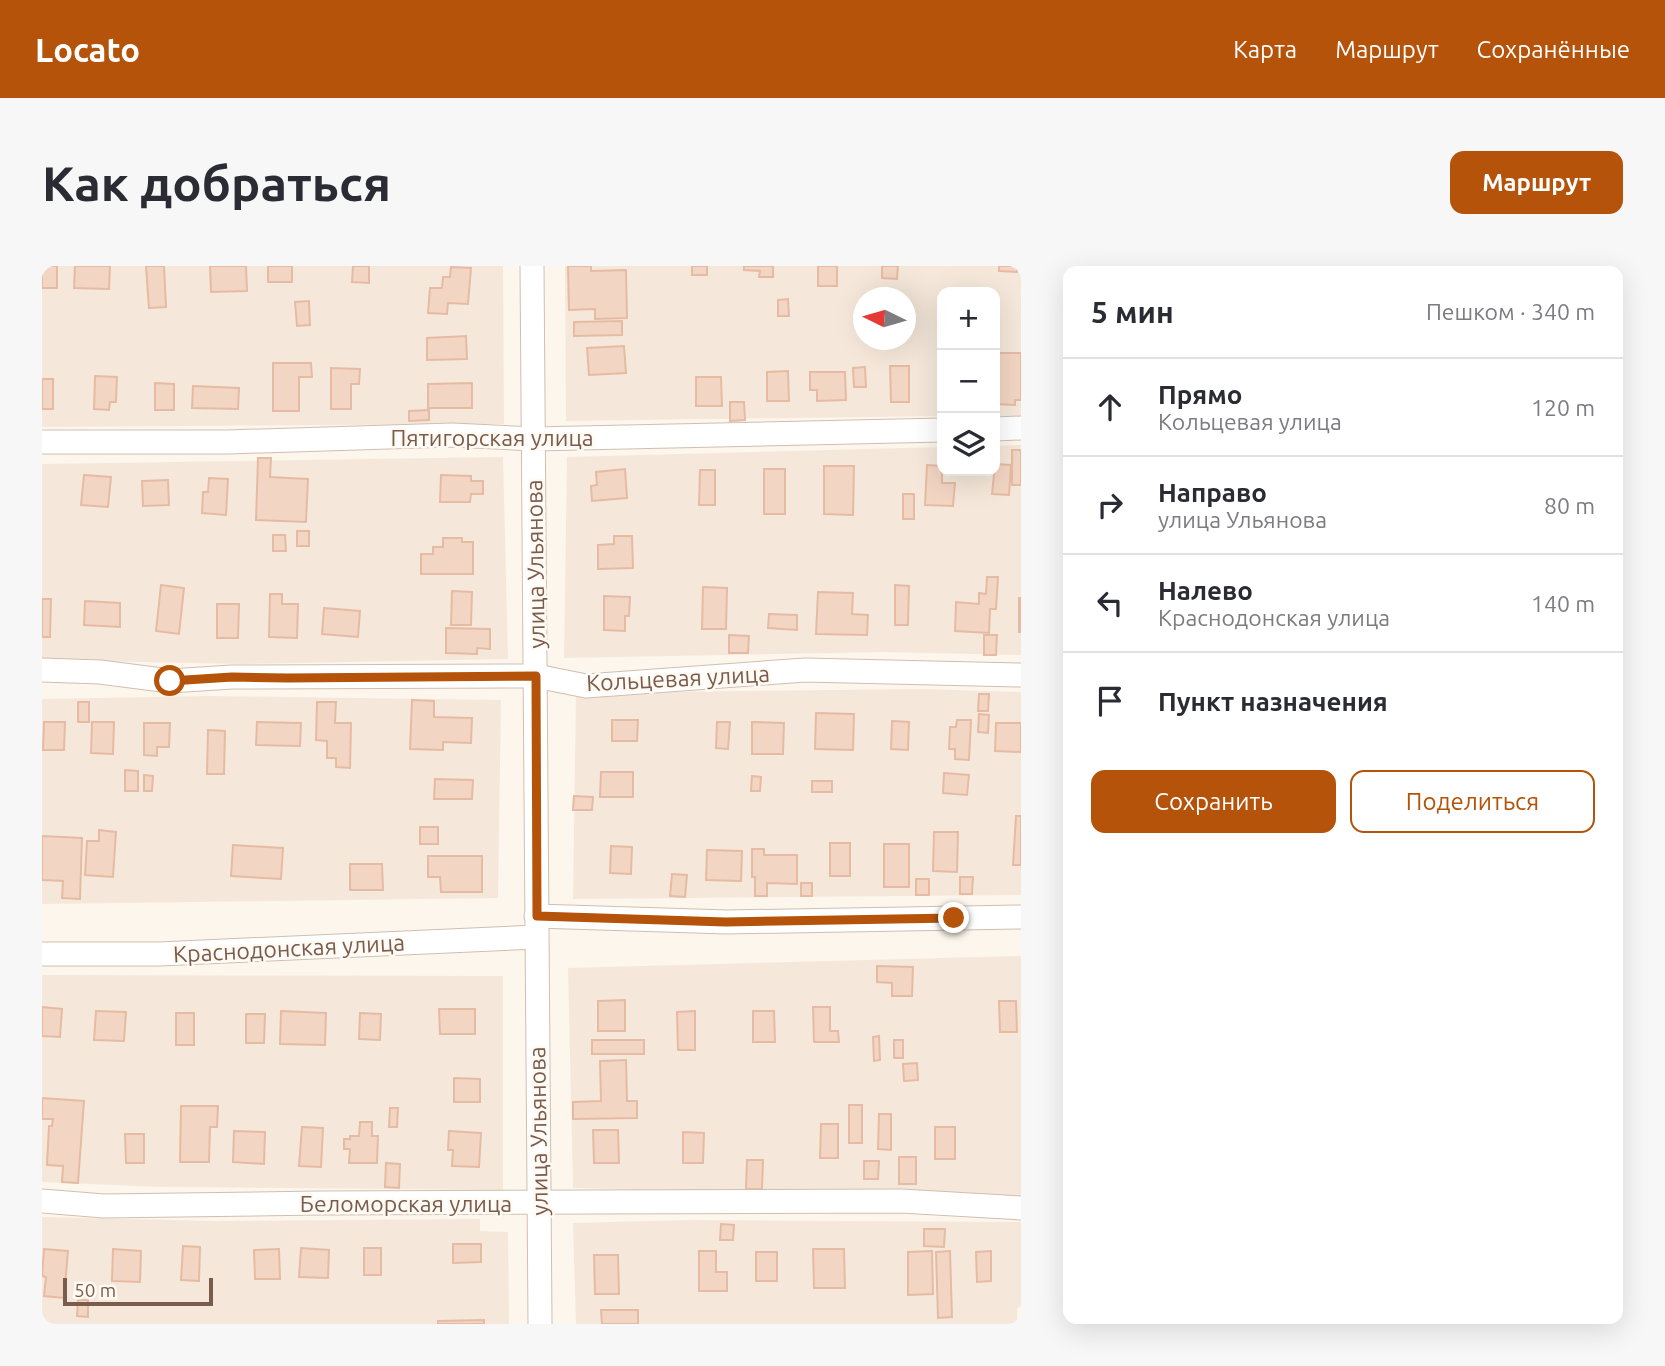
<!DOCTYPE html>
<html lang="ru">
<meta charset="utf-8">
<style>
:root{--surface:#fff;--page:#f7f7f7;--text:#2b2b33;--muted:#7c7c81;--line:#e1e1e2;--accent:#b45309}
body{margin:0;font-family:Ubuntu,sans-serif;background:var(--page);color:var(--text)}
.controls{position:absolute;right:21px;top:21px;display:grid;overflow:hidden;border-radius:14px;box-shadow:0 7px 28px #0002}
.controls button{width:63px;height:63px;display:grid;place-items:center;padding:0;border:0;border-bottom:2px solid var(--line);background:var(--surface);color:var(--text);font:35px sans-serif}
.compass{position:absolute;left:811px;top:21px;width:63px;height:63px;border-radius:50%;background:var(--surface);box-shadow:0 7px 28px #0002;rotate:275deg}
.scale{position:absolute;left:21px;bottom:18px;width:150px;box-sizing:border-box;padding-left:7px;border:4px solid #7a5c4d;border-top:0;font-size:19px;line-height:24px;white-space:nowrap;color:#7a5c4d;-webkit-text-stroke:5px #fffaf3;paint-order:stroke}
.stop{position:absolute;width:21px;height:21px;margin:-16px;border:5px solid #b45309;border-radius:50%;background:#fff}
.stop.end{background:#b45309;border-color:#fff;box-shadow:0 2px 7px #0008}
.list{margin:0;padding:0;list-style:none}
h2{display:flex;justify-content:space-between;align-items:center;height:91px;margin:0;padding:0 28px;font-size:30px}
h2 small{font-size:23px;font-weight:400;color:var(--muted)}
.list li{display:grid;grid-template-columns:46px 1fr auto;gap:21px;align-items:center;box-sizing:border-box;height:98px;padding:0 28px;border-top:2px solid var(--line)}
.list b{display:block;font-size:26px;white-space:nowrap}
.list p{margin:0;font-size:23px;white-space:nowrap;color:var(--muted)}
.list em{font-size:23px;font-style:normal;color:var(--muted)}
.actions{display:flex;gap:14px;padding:21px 28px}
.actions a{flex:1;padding:16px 0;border:2px solid var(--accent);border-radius:14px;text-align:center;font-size:24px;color:var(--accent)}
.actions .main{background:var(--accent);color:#fff}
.icon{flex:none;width:38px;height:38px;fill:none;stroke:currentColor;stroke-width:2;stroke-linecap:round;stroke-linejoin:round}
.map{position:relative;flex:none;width:979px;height:1058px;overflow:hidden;border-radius:14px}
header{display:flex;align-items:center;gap:42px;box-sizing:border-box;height:98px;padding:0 35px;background:var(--accent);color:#fff}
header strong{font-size:33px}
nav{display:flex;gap:38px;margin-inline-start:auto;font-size:24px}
.intro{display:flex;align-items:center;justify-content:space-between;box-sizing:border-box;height:168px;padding:0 42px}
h1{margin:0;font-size:49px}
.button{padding:18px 32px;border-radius:14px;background:var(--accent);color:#fff;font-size:24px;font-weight:700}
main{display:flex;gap:42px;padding:0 42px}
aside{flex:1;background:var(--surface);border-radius:14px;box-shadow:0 7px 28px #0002}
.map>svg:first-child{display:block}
.residential{fill:#f5e8da;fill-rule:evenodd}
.building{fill:#f3d5c3;stroke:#e6bba3;stroke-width:2}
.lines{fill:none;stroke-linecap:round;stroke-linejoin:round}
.minor-casing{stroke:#d1beb0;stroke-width:25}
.minor{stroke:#fff;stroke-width:23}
.route{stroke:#b45309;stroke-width:9}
.labels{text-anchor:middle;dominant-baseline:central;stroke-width:5;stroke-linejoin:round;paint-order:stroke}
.street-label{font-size:23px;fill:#7a5c4d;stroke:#fffaf3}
</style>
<header>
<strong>Locato</strong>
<nav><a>Карта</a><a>Маршрут</a><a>Сохранённые</a></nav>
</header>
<div class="intro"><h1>Как добраться</h1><a class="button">Маршрут</a></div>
<main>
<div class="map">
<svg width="979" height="1058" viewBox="0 0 979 1058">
<rect width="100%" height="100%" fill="#fdf6ec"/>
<!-- residential -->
<path class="residential" d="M0 0H461L462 158 0 161Z
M523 0H979V150H953V26H900V150L524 155ZM822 32H864V74H822Z
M979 179V389L841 386 522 392 525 191 900 181V205H953V180Z
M461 191 466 393 200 398 0 394V198Z
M881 423 979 426V629L531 633 534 427Z
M168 430 459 434 456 632 0 638V433Z
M979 690V934L531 922 526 702Z
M0 709 461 710V924L118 921 0 916Z
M0 951 172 955 438 953V965L466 966 467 1058H0Z
M648 954 979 956V1040L975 1043V1058H534L531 957Z"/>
<!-- building -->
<path class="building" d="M0 0H15V22H0Z
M33 0H68L67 23 32 22Z
M104 0H122L124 41 107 42Z
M168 0H204L205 25 169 26Z
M226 0H250V16H226Z
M311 0H327V17L310 16Z
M526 0H549V5L584 4 585 52 553 53V43L527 44Z
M650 0H665V9H650Z
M702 0H731V11H717L718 5 702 4Z
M776 0H795V20H776Z
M840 0H856L855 13 840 12Z
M957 0H975V6L957 5Z
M409 1 429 2 426 38 406 37 405 48 386 47 388 22H400L401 11H408Z
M746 33 747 50H736V34Z
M267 35 268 59 255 60 253 36Z
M580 55V69L532 70V56Z
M424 70 425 93 385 94V72Z
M582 80 584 107 547 109 545 82Z
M953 87H979V134H973V139L953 138Z
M231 97H269L270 111H257V145H231Z
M848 100H867V136H849Z
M823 101 824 121H812L811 102Z
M289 102 318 103 317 118H309V143H289Z
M746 105 747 135H725V106Z
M768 106H803L804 134 775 135V124H768Z
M53 110 75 111 74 136H68L67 144 52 143Z
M654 111H679L680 140H654Z
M0 113H11V143H0Z
M113 117 132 118V144H113Z
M430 117V142H386V118Z
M151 120 197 122 196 143 150 142Z
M688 136H702L703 154 688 155Z
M387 144V154L367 155V145Z
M970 184H979V219H970Z
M216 192H229L228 211 266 213 264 256 214 254Z
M953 198 969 199 967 229 950 228Z
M885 199 900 200V217H913L911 240 883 239Z
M782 200H812L811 249 782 248Z
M583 203 585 232 550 235 549 220 555 219 554 206Z
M722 203H743V248H722Z
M658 204H673V239H657Z
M42 209 69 211 66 241 39 239Z
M399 209 429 210V215H441V228H429L428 236H398Z
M167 212 186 213 184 249 160 247 161 226H166Z
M126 214 127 239 101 240 100 215Z
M861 228H872V253H861Z
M255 265H267V280H255Z
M231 269H243L244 285H231Z
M572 270H590L591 302 556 303V279L572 278Z
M401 272H420V276H431V308H379V288H391V281H401Z
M945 311H956L954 343H948L947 367 913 365 914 336 937 338V327L944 328Z
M119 319 142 322 137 368 114 365Z
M853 319 867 320 866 359H853Z
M661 321 685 322 684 363H660Z
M410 325 430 326 429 359H409Z
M776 326 811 327 810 348 826 349 825 369 774 368Z
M228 328H240V338H256L255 372 227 371Z
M562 330 588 331 587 350H583V365L562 364Z
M977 332H979V366H977Z
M0 333H9L8 371H0Z
M43 335 78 337V361L42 359Z
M175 338H197L196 372H175Z
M282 342 318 345 316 371 280 368Z
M727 348 755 349V364L726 362Z
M404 362 448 363V383L435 382V388L404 387Z
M687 369 707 370 706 387H687Z
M942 369H955L954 389H942Z
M937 428H947L946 445H936Z
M370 434 392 435V451L430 452 429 477 401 476V484L368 483Z
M36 436H47V456H36Z
M275 436H294L293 457H309L308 502 294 501V492H285V475L274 474Z
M774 447 812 448 811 484 773 483Z
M937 448 947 449 946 467 936 466Z
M570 454H596L595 475H570Z
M915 454H929L927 494 913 493V483H907L908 461H914Z
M850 455 867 456 866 484 849 483Z
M2 456H23L22 484H1Z
M50 456H72L71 488 49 487Z
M215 456 259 457 258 480 214 479Z
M675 456H688L686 483 674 482Z
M710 456 742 457 741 488H710Z
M102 457H128L127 481H115V490L102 489Z
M954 457H979V486L953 485Z
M166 464 183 465 182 508H165Z
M83 504 96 505V525H83Z
M559 506H591V531H558Z
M902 507 927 509 925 529 901 527Z
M102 509 111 510 110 525H102Z
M710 510 719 511 718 525H709Z
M393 513 431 514 430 533H392Z
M770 515H790V526H770Z
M532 530 551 531 550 544H531Z
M974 550H979V599H971Z
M378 561H396V578H378Z
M57 564 74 566 71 611 43 609 45 575H57Z
M892 566H916L915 606 891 605Z
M0 570 40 572 38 633 20 632 21 615 0 614Z
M788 577H808V610H788Z
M842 578H867V621H842Z
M191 579 241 582 239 613 189 610Z
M569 580 590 581 589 608 568 607Z
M710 583H722V589H755V618L725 617V630H713V611H710Z
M665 584 700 585 699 615 664 614Z
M386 590H440V626H399L398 611H386Z
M308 598H340L341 624H308Z
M630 608 645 609 643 631 628 630Z
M918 611H931L930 628H918Z
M874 613H887V629H874Z
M759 617H770V630H759Z
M835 700 871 701 870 730H850V717L835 716Z
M583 734V765H556V735Z
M957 735H974L975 766H958Z
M0 741 20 743 18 771 0 770Z
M771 741H788V765H796L797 776H772Z
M397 743H433V768H398Z
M54 745 84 746 82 775 52 774Z
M239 745 284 747 283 779 238 778Z
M653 745V784H636L635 746Z
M711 745H732L733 776H711Z
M134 747H152V779H134Z
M318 747 339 748 338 774 317 773Z
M204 748H223L222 777H204Z
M837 770 838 794 832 795 831 771Z
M550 774H602V788H550Z
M852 774H861V792H852Z
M584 794 585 835H595V852L531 853V836L559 835 558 795Z
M875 797 876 814 862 815 861 798Z
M412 812 438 813V836H412Z
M0 832 42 835 36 917 20 916 21 900 5 899 7 860H10L11 853H0Z
M807 839H820V877H807Z
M139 840H176L175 861H168L167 896H138Z
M348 842H356L355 861H347Z
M837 848H849V884L836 883Z
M318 856H330V870H336L335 897H307L308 883H302V873H308V870H317Z
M779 858H796V892H778Z
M260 861 281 862 279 901 257 900Z
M893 861H913V893H893Z
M551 864H576L577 897H552Z
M192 865 223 866 222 898 191 896Z
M407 865 439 867 437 901 410 900 411 884H406Z
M641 866 662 867 661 897H641Z
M83 868H102V897H84Z
M857 891H874V918H857Z
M705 894H721L720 923H704Z
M822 895H837L836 913H822Z
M344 897 358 898 357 922 343 921Z
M679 958 692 959 691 974H678Z
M882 963H903L902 981 882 980Z
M411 978H439V996L411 997Z
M141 980 158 981 157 1015 139 1014Z
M259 982 287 984 286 1012 257 1011Z
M322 982H339V1009H322Z
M2 983 26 985 22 1032 2 1030 4 1011 0 1010Z
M71 983 99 985 98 1016 70 1015Z
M237 983 238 1013H213L212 984Z
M771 983H802L803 1022H772Z
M657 985H674V1006H685V1025H657Z
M890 985 891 1028 866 1029V986Z
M908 985 910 1051 896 1052 894 986Z
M949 985V1015L935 1016 934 986Z
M714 986H735V1015H714Z
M552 989H576L577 1028H553Z
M36 1034H46V1051L35 1050Z
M559 1044H596V1058H560Z
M442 1054V1058H396V1055Z"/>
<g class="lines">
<!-- minor casing -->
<g class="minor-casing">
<path id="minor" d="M490 0 498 1058
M953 163 979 162
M0 176H185L410 169 492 173 900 164
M0 404 58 406 128 415 190 411 494 410 544 420 763 404 979 409
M494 650 685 656 979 651
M0 688H117L494 671
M0 935 62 940 278 937 859 935 979 942"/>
</g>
<!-- minor -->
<use href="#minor" class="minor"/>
</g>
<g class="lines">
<!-- route -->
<path class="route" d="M128 415 190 411 245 412 494 410 495 650 684 656 912 652"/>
</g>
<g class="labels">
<!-- street labels -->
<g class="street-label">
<text x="450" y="171">Пятигорская улица</text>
<text transform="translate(493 298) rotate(-91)">улица Ульянова</text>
<text transform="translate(636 412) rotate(-3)">Кольцевая улица</text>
<text transform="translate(247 682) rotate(-3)">Краснодонская улица</text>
<text transform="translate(496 865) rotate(-91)">улица Ульянова</text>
<text x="364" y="937">Беломорская улица</text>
</g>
</g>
</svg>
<div class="controls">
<button>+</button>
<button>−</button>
<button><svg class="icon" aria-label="layers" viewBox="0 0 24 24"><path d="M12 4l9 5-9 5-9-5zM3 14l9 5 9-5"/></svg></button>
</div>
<svg class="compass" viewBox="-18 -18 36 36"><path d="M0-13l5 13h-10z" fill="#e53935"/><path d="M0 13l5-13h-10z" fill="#7c7c81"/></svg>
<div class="scale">50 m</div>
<div class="stop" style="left:128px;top:415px"></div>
<div class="stop end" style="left:912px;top:652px"></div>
</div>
<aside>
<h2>5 мин<small>Пешком · 340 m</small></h2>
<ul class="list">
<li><svg class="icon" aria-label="ahead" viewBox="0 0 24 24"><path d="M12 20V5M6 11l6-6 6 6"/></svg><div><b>Прямо</b><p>Кольцевая улица</p></div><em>120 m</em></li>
<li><svg class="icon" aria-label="right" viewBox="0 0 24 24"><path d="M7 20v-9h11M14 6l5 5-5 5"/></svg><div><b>Направо</b><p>улица Ульянова</p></div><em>80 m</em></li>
<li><svg class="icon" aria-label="left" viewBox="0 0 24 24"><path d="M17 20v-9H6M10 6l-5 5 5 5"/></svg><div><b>Налево</b><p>Краснодонская улица</p></div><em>140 m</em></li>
<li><svg class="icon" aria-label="arrive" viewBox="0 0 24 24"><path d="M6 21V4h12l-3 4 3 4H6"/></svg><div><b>Пункт назначения</b></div></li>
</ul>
<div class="actions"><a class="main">Сохранить</a><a>Поделиться</a></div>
</aside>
</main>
